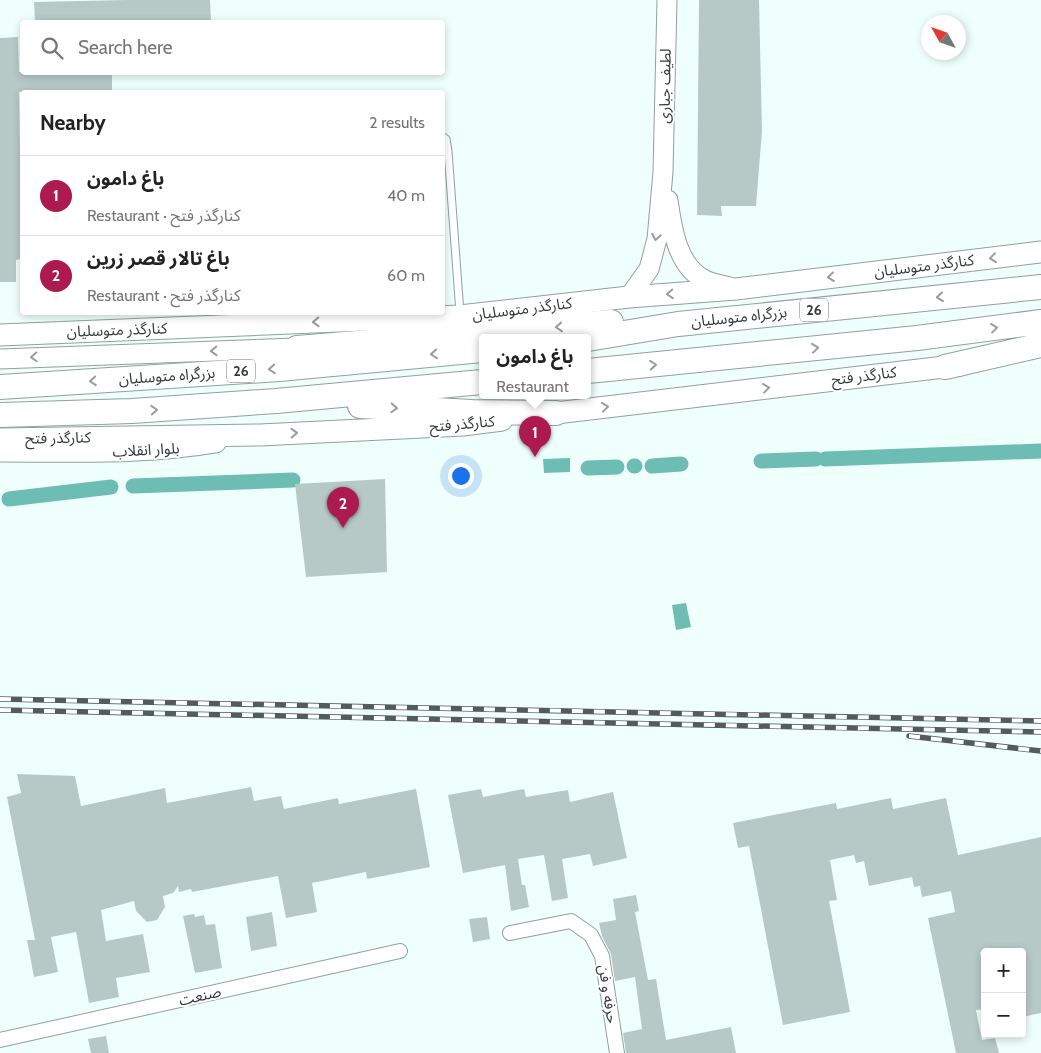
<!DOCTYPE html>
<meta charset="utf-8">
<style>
:root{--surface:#fff;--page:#f2f2f2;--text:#222;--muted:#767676;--line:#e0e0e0;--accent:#ac1a4f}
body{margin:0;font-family:Cabin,"Noto Sans Arabic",sans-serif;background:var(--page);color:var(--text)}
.controls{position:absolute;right:15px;bottom:15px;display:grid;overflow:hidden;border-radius:5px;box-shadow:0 2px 8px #0003}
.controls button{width:45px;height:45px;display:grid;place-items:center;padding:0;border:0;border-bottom:1px solid var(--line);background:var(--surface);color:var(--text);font:25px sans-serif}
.compass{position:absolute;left:921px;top:15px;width:45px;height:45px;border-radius:50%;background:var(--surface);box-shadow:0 2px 8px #0003;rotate:310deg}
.you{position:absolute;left:460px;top:475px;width:18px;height:18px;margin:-12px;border:4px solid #fff;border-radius:50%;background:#1a73e8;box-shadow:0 0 0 8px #1a73e833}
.badge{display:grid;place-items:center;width:32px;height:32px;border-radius:50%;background:var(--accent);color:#fff;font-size:16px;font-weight:700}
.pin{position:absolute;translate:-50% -41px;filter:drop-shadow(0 1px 2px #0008)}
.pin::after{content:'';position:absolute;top:26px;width:18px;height:15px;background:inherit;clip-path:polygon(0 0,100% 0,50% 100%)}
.popup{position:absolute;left:479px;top:334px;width:112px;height:65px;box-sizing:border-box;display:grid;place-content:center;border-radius:5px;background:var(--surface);filter:drop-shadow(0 1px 4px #0005);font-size:16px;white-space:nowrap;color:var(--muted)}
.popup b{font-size:19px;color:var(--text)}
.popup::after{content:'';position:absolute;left:50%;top:100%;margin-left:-10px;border:10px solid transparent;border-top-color:var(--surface)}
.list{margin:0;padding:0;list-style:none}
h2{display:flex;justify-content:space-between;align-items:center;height:65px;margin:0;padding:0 20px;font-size:21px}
h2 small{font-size:16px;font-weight:400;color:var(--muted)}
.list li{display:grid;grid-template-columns:32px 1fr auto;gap:15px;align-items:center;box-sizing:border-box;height:80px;padding:0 20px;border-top:1px solid var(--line)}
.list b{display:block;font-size:19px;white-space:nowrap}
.list p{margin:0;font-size:16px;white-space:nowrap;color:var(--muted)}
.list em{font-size:16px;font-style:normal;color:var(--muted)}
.icon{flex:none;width:28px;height:28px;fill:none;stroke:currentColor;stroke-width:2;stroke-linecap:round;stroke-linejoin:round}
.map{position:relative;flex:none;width:1041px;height:1053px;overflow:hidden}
.search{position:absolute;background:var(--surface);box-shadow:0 2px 8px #0003;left:20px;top:20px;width:425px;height:55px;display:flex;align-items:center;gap:12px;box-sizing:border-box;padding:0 18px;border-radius:5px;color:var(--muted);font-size:19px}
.panel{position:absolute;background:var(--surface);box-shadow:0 2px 8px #0003;left:20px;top:90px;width:425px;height:225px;border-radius:5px}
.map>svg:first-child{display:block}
.water{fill:#6ebdb4}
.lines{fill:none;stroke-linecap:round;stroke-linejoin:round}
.canal{stroke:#6ebdb4;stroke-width:15}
.building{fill:#b7c9c7}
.lane-casing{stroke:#8fa19e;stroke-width:9}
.street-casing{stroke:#8fa19e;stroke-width:16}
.secondary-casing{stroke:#8fa19e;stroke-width:21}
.primary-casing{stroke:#8fa19e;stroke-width:23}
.highway-casing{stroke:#8fa19e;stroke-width:26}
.lane{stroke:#fff;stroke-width:7}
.street{stroke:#fff;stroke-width:14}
.secondary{stroke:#fff;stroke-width:19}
.primary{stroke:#fff;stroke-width:21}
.highway{stroke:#fff;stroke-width:24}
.rail-casing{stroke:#535c5b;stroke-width:5.5}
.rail{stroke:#fff;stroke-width:4;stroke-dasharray:11;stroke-linecap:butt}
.oneway{stroke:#989c9c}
.labels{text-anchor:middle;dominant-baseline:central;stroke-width:4;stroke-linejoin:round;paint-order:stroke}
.shield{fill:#fff;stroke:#707474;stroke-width:1}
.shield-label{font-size:14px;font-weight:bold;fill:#323938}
.street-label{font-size:15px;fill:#323938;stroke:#fff}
</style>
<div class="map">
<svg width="1041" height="1053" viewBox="0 0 1041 1053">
<rect width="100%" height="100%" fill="#effffc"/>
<!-- water -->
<path class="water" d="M570 458V472L544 473 543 459Z
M686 603 691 627 676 630 672 605Z"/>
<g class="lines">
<!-- canal -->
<path class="canal" d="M825 459 1041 451
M761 461 816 459
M634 466H635
M652 466 681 464
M588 468 617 467
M133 486 293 480
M9 499 111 487"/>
</g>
<!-- building -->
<path class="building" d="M126 0H210L211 20 35 22 34 2Z
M699 0H759L762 131 756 206H721L722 216 697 215Z
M18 37 19 72H112V92H19L22 259 16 260V282H0V38Z
M385 479 387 572 306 577 295 484Z
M17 774 75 776 81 806 165 788 167 803 251 787 254 801 281 796 284 809 338 798 339 804 416 789 430 867 367 879 366 872 312 883 317 912 286 918 278 876 192 892 191 889 179 892 178 886 173 893 163 896 165 907 157 920 147 922 136 911 134 901 101 910 106 941 143 934 150 972 116 978 119 997 89 1003 76 932 51 937 58 972 34 977 27 940H35L7 797 21 793Z
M481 789 483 797 524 789 526 797 568 790 570 802 613 792 627 858 593 866 590 854 562 859 568 898 552 901 544 855 518 859 522 885H525L529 907 511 911 505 865 463 873 448 795Z
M891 798 893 809 946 798 958 855 1041 837V1013L1022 1017V952H980L985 975V1009L976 1010 982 1040 995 1038 999 1053H956L928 918 955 912 951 891 922 897 920 886 914 887 912 877 869 886 864 861 856 863 854 855 830 860 837 900 829 901 850 1012 783 1025 749 846 738 848 733 823 836 803 837 809Z
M636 895 639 911 635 912 648 980 656 979 666 1040 731 1027 736 1053H626L623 1033 642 1029 635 977 615 981 611 954 602 936 599 923 616 920 613 899Z
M272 912 277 946 251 951 246 917Z
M194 914 195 917 204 915 206 925 215 924 222 968 195 973 183 916Z
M487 917 490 939 473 942 469 919Z
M106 1036 109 1053H91L88 1039Z"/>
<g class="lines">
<!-- lane casing -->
<g class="lane-casing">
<path id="lane" d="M442 136 446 139 448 151 460 313"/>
</g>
<!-- street casing -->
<g class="street-casing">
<path id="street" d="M510 933 571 921 591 935 602 956 617 1053
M0 1040 400 951"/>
</g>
<!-- secondary casing -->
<g class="secondary-casing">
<path id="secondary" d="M668 200C672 228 677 268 707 281 714 284 723 285 730 287
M629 297 649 269 657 239 663 172 667 0
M0 359 297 348
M0 452C72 452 145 455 216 443"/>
</g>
<!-- primary casing -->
<g class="primary-casing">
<path id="primary" d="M0 335 460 316 629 297 736 289 1041 252
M539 415 961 365
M0 439 260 435 463 425 502 420"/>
</g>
<!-- highway casing -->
<g class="highway-casing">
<path id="highway" d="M588 339 678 324 1041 287
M297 348 611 322
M945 367 1041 345
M588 371 917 338 1041 322
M0 387 279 369 482 350
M360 406 472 412 556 413
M0 415 132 411 276 401 482 382"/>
</g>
<!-- lane -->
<use href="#lane" class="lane"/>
<!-- street -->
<use href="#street" class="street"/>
<!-- secondary -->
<use href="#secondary" class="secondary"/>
<!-- primary -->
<use href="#primary" class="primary"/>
<!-- highway -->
<use href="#highway" class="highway"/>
<!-- rail casing -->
<g class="rail-casing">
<path id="rail" d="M0 699 1041 721
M0 710 1041 732
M909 736 1041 751"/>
</g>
<!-- rail -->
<use href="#rail" class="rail"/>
</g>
<!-- one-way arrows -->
<defs><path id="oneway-chevron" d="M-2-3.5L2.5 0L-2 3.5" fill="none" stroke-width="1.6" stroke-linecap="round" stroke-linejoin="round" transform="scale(1.25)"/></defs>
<g class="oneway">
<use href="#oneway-chevron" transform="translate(656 237) rotate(100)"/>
<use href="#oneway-chevron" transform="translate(993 258) rotate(173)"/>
<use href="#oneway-chevron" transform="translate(831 277) rotate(173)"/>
<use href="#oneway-chevron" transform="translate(670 294) rotate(176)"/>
<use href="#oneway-chevron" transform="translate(940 297) rotate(174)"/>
<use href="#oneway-chevron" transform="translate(316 322) rotate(178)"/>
<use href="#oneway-chevron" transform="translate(559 327) rotate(175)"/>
<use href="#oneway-chevron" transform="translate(994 328) rotate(-7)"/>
<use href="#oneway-chevron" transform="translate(815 348) rotate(-6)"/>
<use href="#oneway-chevron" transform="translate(214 351) rotate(178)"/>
<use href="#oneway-chevron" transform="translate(434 354) rotate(175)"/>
<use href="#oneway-chevron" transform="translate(34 357) rotate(177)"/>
<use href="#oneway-chevron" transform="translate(653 365) rotate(-5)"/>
<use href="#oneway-chevron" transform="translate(272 369) rotate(176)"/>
<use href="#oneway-chevron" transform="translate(93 381) rotate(176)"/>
<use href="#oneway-chevron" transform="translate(766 388) rotate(-7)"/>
<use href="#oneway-chevron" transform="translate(605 407) rotate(-7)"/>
<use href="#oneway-chevron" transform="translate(394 408) rotate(3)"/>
<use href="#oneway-chevron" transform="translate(154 410) rotate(-4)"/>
<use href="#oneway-chevron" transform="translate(294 433) rotate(-3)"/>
</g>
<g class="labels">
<!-- shield labels -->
<g class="shield">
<rect x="800" y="298.5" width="28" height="23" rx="4"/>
<rect x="227" y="359.5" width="28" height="23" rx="4"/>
</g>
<g class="shield-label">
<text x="814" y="310">26</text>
<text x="241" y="371">26</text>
</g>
<!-- street labels -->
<g class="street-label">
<text transform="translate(665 86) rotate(-89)">لطیف جباری</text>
<text transform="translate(924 266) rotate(-7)">کنارگذر متوسلیان</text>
<text transform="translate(522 309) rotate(-7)">کنارگذر متوسلیان</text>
<text transform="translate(739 317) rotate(-6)">بزرگراه متوسلیان</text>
<text transform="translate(117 330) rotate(-2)">کنارگذر متوسلیان</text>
<text transform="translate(167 376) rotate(-4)">بزرگراه متوسلیان</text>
<text transform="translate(864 376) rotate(-7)">کنارگذر فتح</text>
<text transform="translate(462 424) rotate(-5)">کنارگذر فتح</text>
<text transform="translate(58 438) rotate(-1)">کنارگذر فتح</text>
<text transform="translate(146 450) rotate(-3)">بلوار انقلاب</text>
<text transform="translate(608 994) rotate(81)">حرفه و فن</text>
<text transform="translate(200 996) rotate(-13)">صنعت</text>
</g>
</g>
</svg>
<div class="controls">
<button>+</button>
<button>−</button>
</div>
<svg class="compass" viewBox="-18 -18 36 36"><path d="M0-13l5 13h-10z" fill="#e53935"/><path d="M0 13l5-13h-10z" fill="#767676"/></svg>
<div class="you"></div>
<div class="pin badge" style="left:535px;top:457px">1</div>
<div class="popup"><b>باغ دامون</b>Restaurant</div>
<div class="pin badge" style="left:343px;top:528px">2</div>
<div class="search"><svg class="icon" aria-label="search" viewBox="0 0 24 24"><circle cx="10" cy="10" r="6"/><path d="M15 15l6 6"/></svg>Search here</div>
<section class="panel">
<h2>Nearby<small>2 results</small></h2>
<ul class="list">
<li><span class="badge">1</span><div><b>باغ دامون</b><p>Restaurant · کنارگذر فتح</p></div><em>40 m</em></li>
<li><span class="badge">2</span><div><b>باغ تالار قصر زرین</b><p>Restaurant · کنارگذر فتح</p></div><em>60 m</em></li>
</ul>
</section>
</div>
